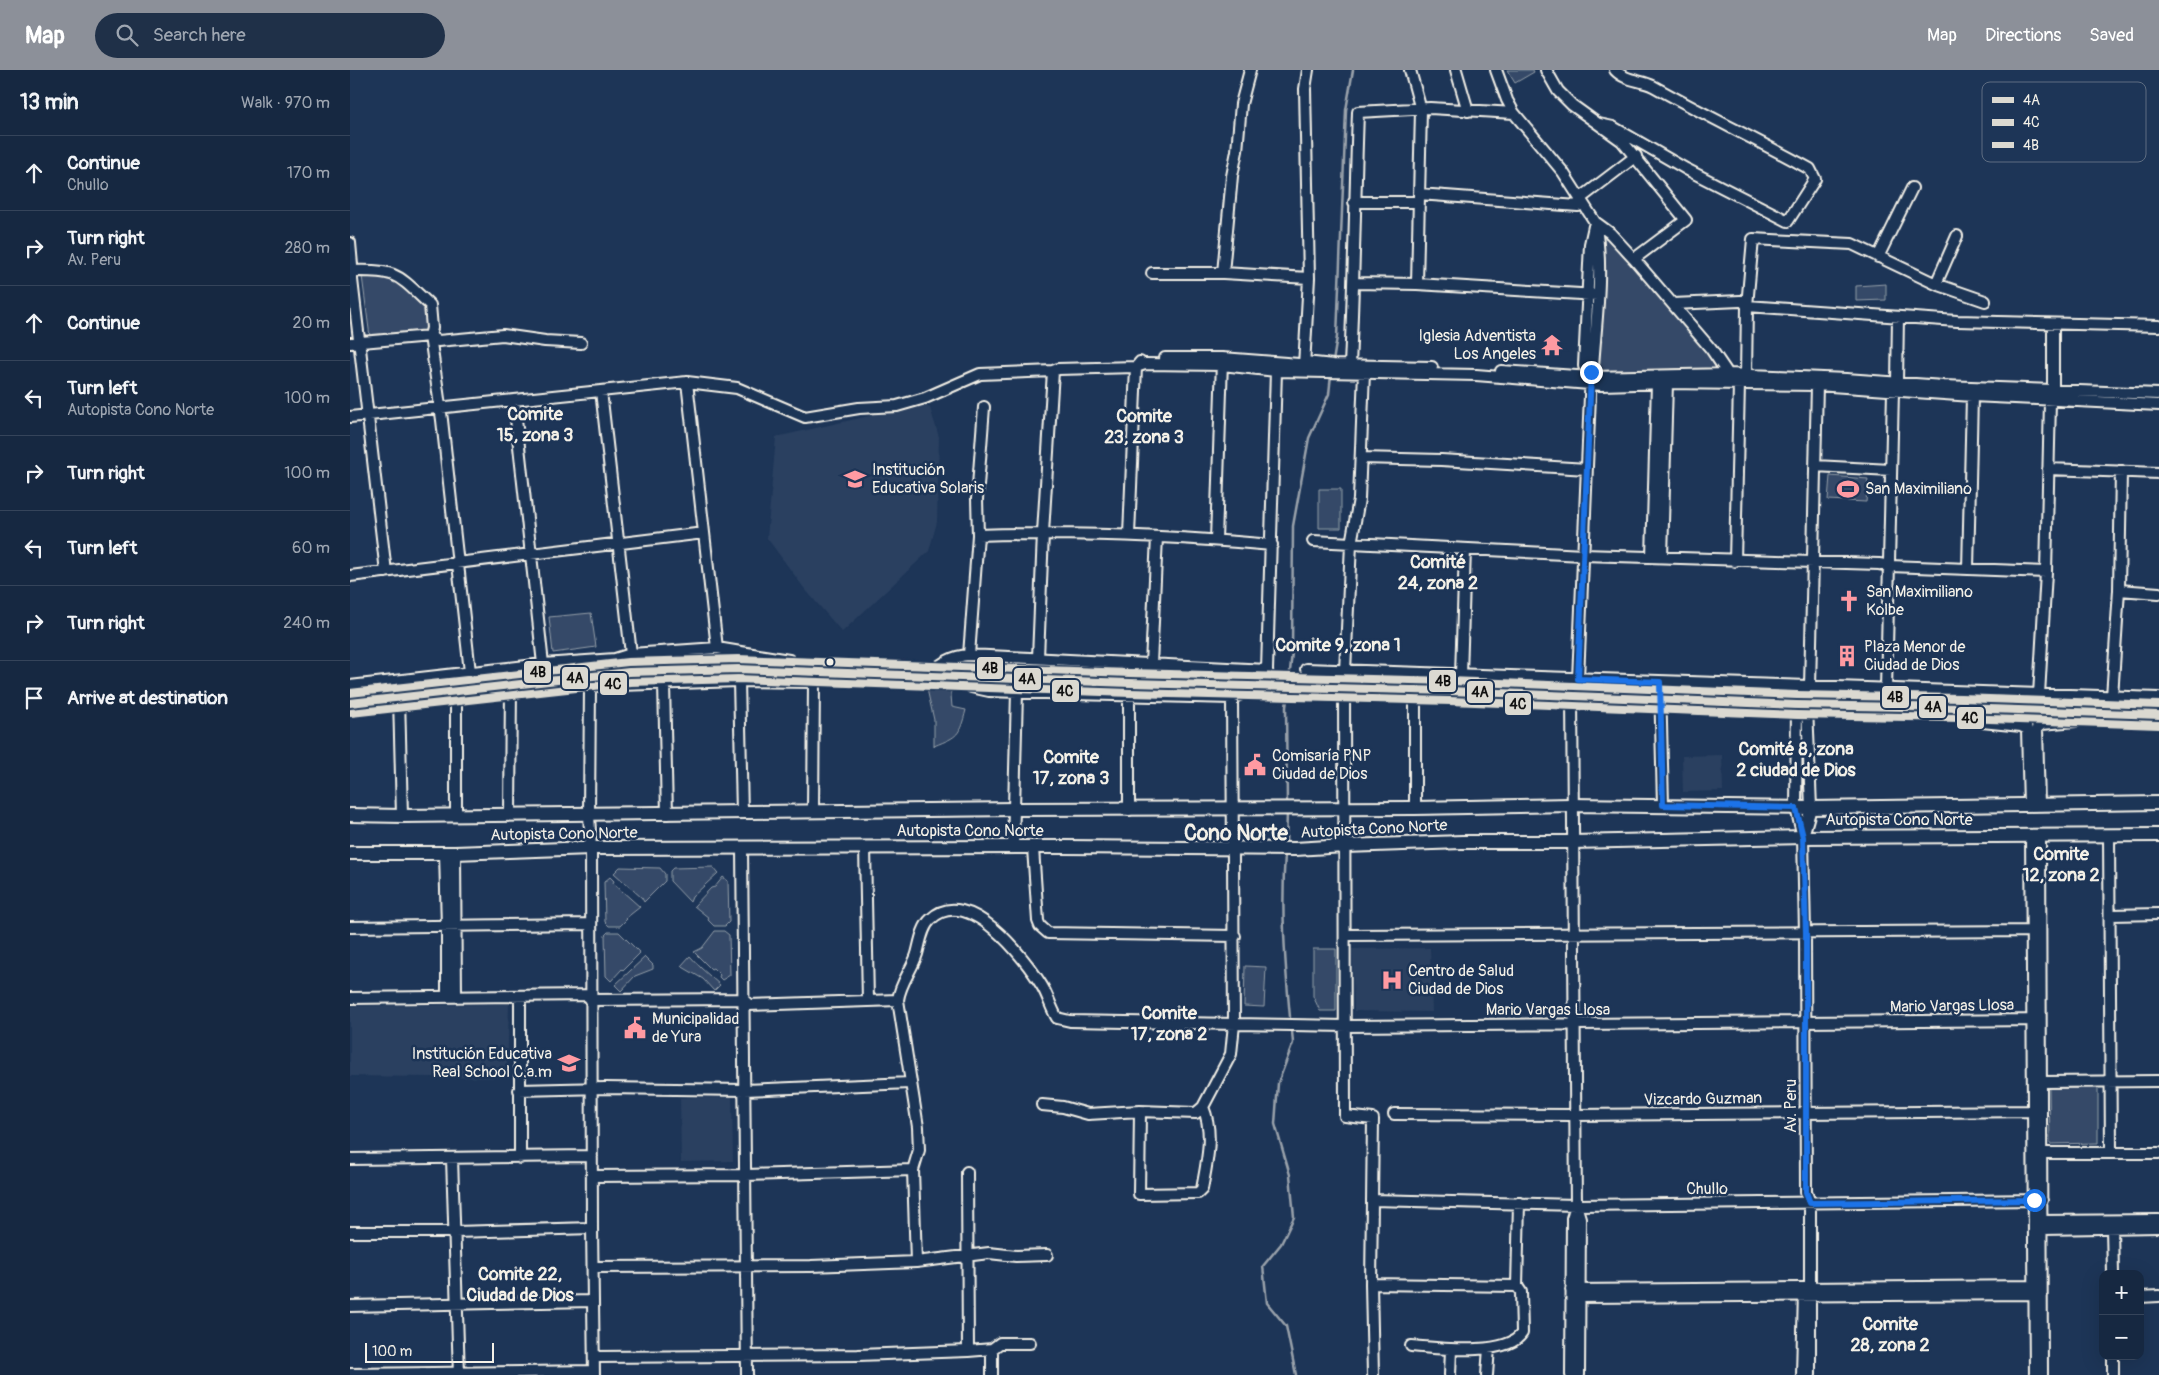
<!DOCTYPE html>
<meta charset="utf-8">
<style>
:root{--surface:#162841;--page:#1f3048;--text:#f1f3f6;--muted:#9ea6b1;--line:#35445a;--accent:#8c9099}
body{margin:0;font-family:Pangolin,sans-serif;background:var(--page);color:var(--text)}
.controls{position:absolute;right:15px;bottom:15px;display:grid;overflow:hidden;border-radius:10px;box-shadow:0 5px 20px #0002}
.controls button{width:45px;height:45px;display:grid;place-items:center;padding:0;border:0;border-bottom:1px solid var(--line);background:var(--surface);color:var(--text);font:25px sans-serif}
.scale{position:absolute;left:15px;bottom:12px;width:129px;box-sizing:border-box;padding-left:5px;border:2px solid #f4f1e8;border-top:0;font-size:14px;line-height:18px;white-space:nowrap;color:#f4f1e8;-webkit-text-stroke:4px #1d3557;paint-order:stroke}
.stop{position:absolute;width:15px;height:15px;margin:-11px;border:4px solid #1a73e8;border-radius:50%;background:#fff}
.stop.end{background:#1a73e8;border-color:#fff;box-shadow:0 1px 5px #0008}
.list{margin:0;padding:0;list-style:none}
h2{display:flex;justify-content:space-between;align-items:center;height:65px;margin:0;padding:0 20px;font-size:21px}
h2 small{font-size:16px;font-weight:400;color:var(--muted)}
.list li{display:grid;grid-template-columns:32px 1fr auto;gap:15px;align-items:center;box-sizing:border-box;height:75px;padding:0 20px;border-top:1px solid var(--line)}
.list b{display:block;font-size:19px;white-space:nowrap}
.list p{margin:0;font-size:16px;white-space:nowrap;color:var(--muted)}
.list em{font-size:16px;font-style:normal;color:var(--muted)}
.icon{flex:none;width:28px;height:28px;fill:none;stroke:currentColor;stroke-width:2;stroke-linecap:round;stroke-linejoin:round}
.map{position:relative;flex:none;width:1809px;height:1305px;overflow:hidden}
header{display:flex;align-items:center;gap:30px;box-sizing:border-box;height:70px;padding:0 25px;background:var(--accent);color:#fff}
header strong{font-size:24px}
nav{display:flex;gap:28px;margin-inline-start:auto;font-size:18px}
.search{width:350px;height:45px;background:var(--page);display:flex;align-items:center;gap:12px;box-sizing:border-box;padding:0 18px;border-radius:28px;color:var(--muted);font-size:19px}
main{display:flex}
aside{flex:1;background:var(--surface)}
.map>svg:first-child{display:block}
.built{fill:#2a4060}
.green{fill:#354a67;stroke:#949ea8}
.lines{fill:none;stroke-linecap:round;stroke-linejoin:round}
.stream{stroke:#9aa2ab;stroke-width:2.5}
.minor-casing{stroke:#f4f1e8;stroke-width:14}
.major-casing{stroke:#f4f1e8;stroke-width:16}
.highway-casing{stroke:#f4f1e8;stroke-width:18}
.minor{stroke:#1d3557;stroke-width:10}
.major{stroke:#1d3557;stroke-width:12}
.highway{stroke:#1d3557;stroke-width:14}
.bus-1-casing{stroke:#1d3557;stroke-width:11}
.bus-2-casing{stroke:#1d3557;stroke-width:11}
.bus-3-casing{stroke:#1d3557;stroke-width:11}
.bus-1{stroke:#dbd9d1;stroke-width:8}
.bus-2{stroke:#dbd9d1;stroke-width:8}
.bus-3{stroke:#dbd9d1;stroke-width:8}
.route{stroke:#1a73e8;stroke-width:6}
.bus-dot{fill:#f4f1e8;stroke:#1d3557;stroke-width:2}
.labels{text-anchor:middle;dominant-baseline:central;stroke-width:5;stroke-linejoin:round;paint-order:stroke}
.poi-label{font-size:16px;fill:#f4f1e8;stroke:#1d3557;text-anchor:start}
.street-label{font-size:16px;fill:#f4f1e8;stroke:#1d3557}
.neighbourhood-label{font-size:18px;font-weight:bold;fill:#f4f1e8;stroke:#1d3557}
.district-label{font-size:21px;font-weight:bold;fill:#f4f1e8;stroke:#1d3557}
.key{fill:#1d3557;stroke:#5e6d82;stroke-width:1}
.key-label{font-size:14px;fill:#f4f1e8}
.line-badge{stroke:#1d3557;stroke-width:2}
.pale-badge-label{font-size:14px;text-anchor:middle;font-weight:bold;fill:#111}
</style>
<header>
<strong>Map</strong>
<div class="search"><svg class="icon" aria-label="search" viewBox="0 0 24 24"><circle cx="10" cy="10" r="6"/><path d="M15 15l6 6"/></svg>Search here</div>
<nav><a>Map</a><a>Directions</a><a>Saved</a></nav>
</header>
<main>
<aside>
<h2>13 min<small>Walk · 970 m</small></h2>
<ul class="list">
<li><svg class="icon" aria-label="ahead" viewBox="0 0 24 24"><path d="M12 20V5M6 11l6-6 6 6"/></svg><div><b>Continue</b><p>Chullo</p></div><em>170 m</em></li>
<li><svg class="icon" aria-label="right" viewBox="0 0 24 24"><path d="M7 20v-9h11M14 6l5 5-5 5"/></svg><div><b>Turn right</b><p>Av. Peru</p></div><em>280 m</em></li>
<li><svg class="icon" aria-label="ahead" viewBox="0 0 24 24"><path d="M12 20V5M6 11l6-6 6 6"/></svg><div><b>Continue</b></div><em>20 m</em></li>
<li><svg class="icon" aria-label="left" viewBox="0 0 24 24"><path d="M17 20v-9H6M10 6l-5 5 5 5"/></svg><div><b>Turn left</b><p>Autopista Cono Norte</p></div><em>100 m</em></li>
<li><svg class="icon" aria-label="right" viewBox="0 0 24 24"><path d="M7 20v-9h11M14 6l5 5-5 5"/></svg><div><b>Turn right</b></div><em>100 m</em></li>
<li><svg class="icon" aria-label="left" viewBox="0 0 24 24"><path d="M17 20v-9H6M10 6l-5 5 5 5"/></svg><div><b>Turn left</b></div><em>60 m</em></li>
<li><svg class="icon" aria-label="right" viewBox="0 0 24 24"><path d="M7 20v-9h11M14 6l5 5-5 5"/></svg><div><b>Turn right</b></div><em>240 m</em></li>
<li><svg class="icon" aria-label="arrive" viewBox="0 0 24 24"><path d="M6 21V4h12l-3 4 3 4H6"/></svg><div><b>Arrive at destination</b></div></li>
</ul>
</aside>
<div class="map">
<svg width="1809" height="1305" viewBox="0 0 1809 1305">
<rect width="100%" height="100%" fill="#1d3557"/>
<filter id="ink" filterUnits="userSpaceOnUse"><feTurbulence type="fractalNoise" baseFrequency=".02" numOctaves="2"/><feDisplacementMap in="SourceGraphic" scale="10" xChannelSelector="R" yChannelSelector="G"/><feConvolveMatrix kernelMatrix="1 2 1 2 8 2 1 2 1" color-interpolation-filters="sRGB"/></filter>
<g filter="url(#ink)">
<!-- built -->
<path class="built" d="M572 334 580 338 589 367 587 452 579 481 492 562 454 518 417 468 426 367Z
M1372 685 1373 721 1333 722 1332 686Z
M1080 878 1082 942 1004 941 1002 879Z
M159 934 157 1008 0 1006V936Z
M382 1027 383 1091 331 1092 330 1028Z"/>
<!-- green -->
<path class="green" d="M1157 0H1183L1184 2 1165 13Z
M1253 168 1258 169 1358 282 1365 294V299L1247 302Z
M30 205 40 206 76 236 77 262 20 267 12 206Z
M1536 214V230L1506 231V216Z
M1480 406 1518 409 1516 432 1478 430Z
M969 419H991V458H969Z
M241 543 246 577 203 583 199 547Z
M575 610 600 613 602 637 616 640C609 666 609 666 584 676V650Z
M270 797 310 798 315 804V811L294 832 292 828 264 803Z
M363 797 368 803 342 827 340 832 320 811V801L323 798Z
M260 807 264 811 263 813 290 837 276 848 277 849 270 856H259L255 852 254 812Z
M373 807 378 811 379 852 375 856H364L358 850 359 848 344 836 361 818 365 817Z
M365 861H374L379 865 380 905 372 910 369 907 370 905 363 898 361 899 344 882 352 878Z
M258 862H269L290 883 273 900 272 899 261 911 256 906 255 865Z
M963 879H986V941H970L963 926Z
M340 886 351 898 370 915 364 921 353 909 331 896Z
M295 887 303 895V899L285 906 271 921 265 915Z
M895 896 916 897 914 937 894 936Z
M1699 1018H1748V1073L1700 1074Z"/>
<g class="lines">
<!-- stream -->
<path class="stream" d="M983 292 987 267 996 40 1003 0
M939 611 942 582 943 456 959 368 979 324 981 305
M937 734 936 637 938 622
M936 776 937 742
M935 784C931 839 935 892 940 947
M942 961 943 973 928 1013 925 1054 940 1105 944 1147 931 1174 913 1196 917 1233 936 1256 946 1305"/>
<!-- minor casing -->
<g class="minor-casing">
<path id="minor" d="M1060 0 1071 40 1067 214
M1106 0 1118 41
M1146 0 1157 30 1164 43 1213 102 1245 152 1260 163 1284 189 1361 279 1378 304
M1196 0 1208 21 1222 35 1272 71 1336 150 1284 189
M1249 54 1263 57 1336 99 1438 151 1465 109 1460 99 1449 93C1401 67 1351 43 1303 16 1291 10 1275 11 1265 0
M1069 124 1228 136 1231 128 1286 86
M1004 132H1068
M0 173 2 195 1 201 36 502
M1528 187 1562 118
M0 201C47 200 46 203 80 235L82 258 80 266 92 350 120 602
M802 203H873L959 208
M873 203 882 106 887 81 891 34 900 0
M1004 213 1067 214 1247 225
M1586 214 1607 166
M1323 234 1390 231H1393L1397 236 1607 251 1809 256
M0 273 80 266 88 271 153 265 195 271 231 273
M815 288H872L949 294 955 292 983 295 1082 297
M1000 295C1004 211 1005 127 1008 42L1080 38 1164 43
M954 296 959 208 955 19 958 0
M1151 301 1241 307 1378 304 1496 309 1593 316 1809 324
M1396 305 1397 236 1403 169 1502 174 1586 214 1635 231
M1241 307 1234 296 1240 174 1244 156
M337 312 367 578
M251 321 281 584
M164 331 193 594
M0 347 337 312 387 318 455 347 509 338 547 336 575 328 630 304 703 301 708 299 786 297 795 294 872 295 926 301 1126 305 1252 315 1317 313 1467 315 1622 326 1809 335
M1011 388 1091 390 1237 399
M1465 396 1541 400
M1698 399 1809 403
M628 465C726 462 824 466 922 475
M779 465 786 297 790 292
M866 470 872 291
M963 471 1233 485 1529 494 1540 496 1696 502
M1302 487 1307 313
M1312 487 1317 313
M1385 491 1389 314
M1618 499 1622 326
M0 506 354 463
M1769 520 1809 523
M619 585 628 465 627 429 634 337
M688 588 693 463 703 301
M801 594 807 467
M956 599 1809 628
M577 605C591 594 601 586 619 585L917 600
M1111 605 1115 479
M236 607 240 616 239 745 241 778 242 1158 244 1305
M612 607 621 617 639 621 724 624 882 628 908 617
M1228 609 1241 302 1243 297C1246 250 1254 199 1245 152
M389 611 392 743
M1310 612 1313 735
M314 614 317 744
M0 616 193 594 265 589 281 584 367 578 439 590 464 612
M240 616 389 611 464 612
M920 617 917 600 926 301
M1460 617 1467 315
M970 618 995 601 1001 474 1009 429 1014 302
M994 618 995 1046 1023 1049 1021 1214 1023 1305
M1536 620 1543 321 1547 312 1548 247
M106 621V745
M1689 625 1696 502 1700 331 1703 320V254
M49 627 52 746
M1222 627 1226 1135 1230 1148 1229 1305
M1447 635 1446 738 1453 767 1455 863 1456 1122 1460 1133V1305
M1600 640 1632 652 1671 656 1677 659 1679 735
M1749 644 1762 627 1769 520 1771 401
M1689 735 1687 658 1692 654 1726 651 1734 649 1742 643
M1065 738V621
M779 740V626
M463 742 464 612
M160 745 161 615
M1681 765 1685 1305
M1690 765 1692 1305
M1759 765 1761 1082
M1453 766 1461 738 1457 636
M515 777 518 931
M663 777 667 622
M392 778 397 1305
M683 778 688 851 690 856 698 863 885 866
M95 783 97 857V926
M105 783 106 926
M1761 845 1809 844
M0 857 241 854
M995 865 1690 861
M0 928 237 925 241 930 393 929 399 935 548 930
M1692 1012 1809 1011
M169 1020 255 1018 395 1020 560 1013
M692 1035 713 1037 738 1044 790 1041 846 1043 853 1037 881 984 884 954 882 628
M790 1041 789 1124 848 1123 852 1119C857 1092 864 1063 853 1037
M1044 1044 1224 1045 1691 1041
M1692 1083H1809
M102 1088 109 1305
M170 1088V926
M0 1089 242 1086
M617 1102 618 1281
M242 1106 396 1105 563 1100
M1023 1130 1226 1135 1692 1130
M1688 1151 1809 1150
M1762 1157 1763 1204
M1693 1159 1809 1157
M0 1162H105L242 1158
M566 1192 563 1100 569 1080 568 1057 548 930C550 913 562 900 567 884 570 873 572 857 581 849 618 814 675 888 692 916 698 926 701 938 707 948L720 951 996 956 1689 950
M243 1197 461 1196 566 1192 639 1183 666 1186 697 1185
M1021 1214 1167 1216
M1221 1220 1689 1216
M1228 1227 1690 1224
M1790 1227 1809 1226
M0 1236 243 1231
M1061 1276C1086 1278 1158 1287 1172 1263L1171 1222 1167 1216 1169 1133
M642 1279V1305
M245 1287 508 1285 618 1281 642 1279 650 1273H680
M0 1304 244 1301
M1100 1305 1101 1279
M1137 1305 1139 1278
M1221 1305 1222 1148 1226 1136
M1452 1305 1454 1220
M1763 1305V1286"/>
</g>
<!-- major casing -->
<g class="major-casing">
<path id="major" d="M0 745 52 746 665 739 1065 738 1221 735 1461 738 1809 733
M0 783H105L241 778 716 777 945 779 995 776 1112 772H1222L1453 767 1809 765"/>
</g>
<!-- highway casing -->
<g class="highway-casing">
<path id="highway" d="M0 633 279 602 388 599 780 613 1100 621 1447 635 1611 638 1809 645"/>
</g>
<!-- minor -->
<use href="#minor" class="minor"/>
<!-- major -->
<use href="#major" class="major"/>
<!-- highway -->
<use href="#highway" class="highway"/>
<!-- bus-1 casing -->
<g class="bus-1-casing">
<path id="bus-1" d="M0 633 279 602 388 599 780 613 1100 621 1447 635 1611 638 1809 645"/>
</g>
<!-- bus-2 casing -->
<g class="bus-2-casing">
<path id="bus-2" d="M1 643 280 612 388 609 780 623 1100 631 1447 645 1611 648 1809 655"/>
</g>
<!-- bus-3 casing -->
<g class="bus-3-casing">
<path id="bus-3" d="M0 623 278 592 388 589 780 603 1100 611 1447 625 1611 628 1809 635"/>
</g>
<!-- bus-1 -->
<use href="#bus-1" class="bus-1"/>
<!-- bus-2 -->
<use href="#bus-2" class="bus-2"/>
<!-- bus-3 -->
<use href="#bus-3" class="bus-3"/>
</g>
</g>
<g class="lines" filter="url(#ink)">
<!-- route -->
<path class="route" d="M1241 302 1228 609 1310 612 1313 735 1446 738 1453 767 1456 863V1122L1460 1133 1684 1130"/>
</g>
<!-- icons -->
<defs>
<g id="temple-bare" transform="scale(1.725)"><path d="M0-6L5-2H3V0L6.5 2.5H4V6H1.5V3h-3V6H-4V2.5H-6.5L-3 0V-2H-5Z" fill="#ff9aa2" stroke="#1d3557" stroke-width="2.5" paint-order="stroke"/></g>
<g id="school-bare" transform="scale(1.725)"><path d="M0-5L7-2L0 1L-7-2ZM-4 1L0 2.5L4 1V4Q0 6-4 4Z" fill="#ff9aa2" stroke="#1d3557" stroke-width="2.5" paint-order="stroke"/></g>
<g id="stadium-bare" transform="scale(1.725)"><path d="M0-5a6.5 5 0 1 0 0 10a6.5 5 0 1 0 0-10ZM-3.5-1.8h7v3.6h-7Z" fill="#ff9aa2" stroke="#1d3557" stroke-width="2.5" paint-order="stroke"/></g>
<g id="church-bare" transform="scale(1.725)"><path d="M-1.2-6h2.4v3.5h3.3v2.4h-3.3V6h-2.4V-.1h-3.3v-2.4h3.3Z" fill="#ff9aa2" stroke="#1d3557" stroke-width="2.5" paint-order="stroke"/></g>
<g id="building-bare" transform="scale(1.725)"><path d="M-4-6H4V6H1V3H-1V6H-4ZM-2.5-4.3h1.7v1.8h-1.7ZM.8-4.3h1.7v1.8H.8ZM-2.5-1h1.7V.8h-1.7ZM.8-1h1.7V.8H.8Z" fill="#ff9aa2" stroke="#1d3557" stroke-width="2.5" paint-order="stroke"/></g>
<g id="civic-bare" transform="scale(1.725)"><path d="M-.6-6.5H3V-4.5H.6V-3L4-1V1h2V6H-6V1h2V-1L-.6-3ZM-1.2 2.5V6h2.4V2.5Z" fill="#ff9aa2" stroke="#1d3557" stroke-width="2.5" paint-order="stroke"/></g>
<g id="hospital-bare" transform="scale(1.725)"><path d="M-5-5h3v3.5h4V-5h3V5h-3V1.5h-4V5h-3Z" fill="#ff9aa2" stroke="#1d3557" stroke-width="2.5" paint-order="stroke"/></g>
</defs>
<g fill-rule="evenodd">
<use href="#temple-bare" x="1202" y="275"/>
<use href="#school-bare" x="505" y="409"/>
<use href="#stadium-bare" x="1498" y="419"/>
<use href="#church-bare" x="1499" y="531"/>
<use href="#building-bare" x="1497" y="586"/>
<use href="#civic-bare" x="905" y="695"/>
<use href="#hospital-bare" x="1042" y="910"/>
<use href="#civic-bare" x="285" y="958"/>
<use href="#school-bare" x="219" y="993"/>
</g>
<!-- markers -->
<circle class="bus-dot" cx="480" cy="592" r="4.5"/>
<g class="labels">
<!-- poi labels -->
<g class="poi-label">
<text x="1186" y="266" text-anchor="end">Iglesia Adventista<tspan x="1186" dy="18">Los Angeles</tspan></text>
<text x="522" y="400">Institución<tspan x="522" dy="18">Educativa Solaris</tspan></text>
<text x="1515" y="419">San Maximiliano</text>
<text x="1516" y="522">San Maximiliano<tspan x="1516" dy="18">Kolbe</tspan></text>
<text x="1514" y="577">Plaza Menor de<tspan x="1514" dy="18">Ciudad de Dios</tspan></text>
<text x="922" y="686">Comisaría PNP<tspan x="922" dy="18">Ciudad de Dios</tspan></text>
<text x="1058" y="901">Centro de Salud<tspan x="1058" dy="18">Ciudad de Dios</tspan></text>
<text x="302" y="949">Municipalidad<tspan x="302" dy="18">de Yura</tspan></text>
<text x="202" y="984" text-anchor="end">Institución Educativa<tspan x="202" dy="18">Real School C.a.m</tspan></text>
</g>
<!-- street labels -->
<g class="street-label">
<text x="1549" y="750">Autopista Cono Norte</text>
<text transform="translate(1024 759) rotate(-3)">Autopista Cono Norte</text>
<text x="620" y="761">Autopista Cono Norte</text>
<text transform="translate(214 764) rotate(-1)">Autopista Cono Norte</text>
<text transform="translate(1602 936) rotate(-1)">Mario Vargas Llosa</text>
<text x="1198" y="940">Mario Vargas Llosa</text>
<text transform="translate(1353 1029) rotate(-1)">Vizcardo Guzman</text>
<text transform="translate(1441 1036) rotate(-90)">Av. Peru</text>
<text x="1357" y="1119">Chullo</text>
</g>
<!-- neighbourhood labels -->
<g class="neighbourhood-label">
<text x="185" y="344">Comite<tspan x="185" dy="21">15, zona 3</tspan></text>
<text x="794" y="346">Comite<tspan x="794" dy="21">23, zona 3</tspan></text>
<text x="1088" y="492">Comité<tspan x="1088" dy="21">24, zona 2</tspan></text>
<text x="988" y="575">Comite 9, zona 1</text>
<text x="1446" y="679">Comité 8, zona<tspan x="1446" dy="21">2 ciudad de Dios</tspan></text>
<text x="721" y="687">Comite<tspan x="721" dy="21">17, zona 3</tspan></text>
<text x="1711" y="784">Comite<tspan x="1711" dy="21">12, zona 2</tspan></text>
<text x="819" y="943">Comite<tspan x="819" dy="21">17, zona 2</tspan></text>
<text x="170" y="1204">Comite 22,<tspan x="170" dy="21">Ciudad de Dios</tspan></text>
<text x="1540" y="1254">Comite<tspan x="1540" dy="21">28, zona 2</tspan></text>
</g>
<!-- district labels -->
<g class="district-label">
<text x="886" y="763">Cono Norte</text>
</g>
</g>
<!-- legend -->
<rect x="1632" y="12" width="164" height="80" rx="8" class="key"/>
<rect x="1642" y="27" width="22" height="6" fill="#dbd9d1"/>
<rect x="1642" y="49" width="22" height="7" fill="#dbd9d1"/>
<rect x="1642" y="72" width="22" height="6" fill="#dbd9d1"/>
<g class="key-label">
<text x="1673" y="35">4A</text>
<text x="1673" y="57">4C</text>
<text x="1673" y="80">4B</text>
</g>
<g class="line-badge">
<rect x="626" y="586" width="28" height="24" rx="5" fill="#dbd9d1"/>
<rect x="173" y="590" width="29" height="24" rx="5" fill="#dbd9d1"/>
<rect x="211" y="596" width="28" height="24" rx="5" fill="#dbd9d1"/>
<rect x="663" y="597" width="29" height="24" rx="5" fill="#dbd9d1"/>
<rect x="1078" y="599" width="29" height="24" rx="5" fill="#dbd9d1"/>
<rect x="249" y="602" width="29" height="24" rx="5" fill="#dbd9d1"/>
<rect x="701" y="609" width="29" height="24" rx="5" fill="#dbd9d1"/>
<rect x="1116" y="610" width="28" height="24" rx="5" fill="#dbd9d1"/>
<rect x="1531" y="615" width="29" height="24" rx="5" fill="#dbd9d1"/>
<rect x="1154" y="622" width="28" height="24" rx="5" fill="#dbd9d1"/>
<rect x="1568" y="625" width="29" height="24" rx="5" fill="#dbd9d1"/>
<rect x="1606" y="636" width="29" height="24" rx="5" fill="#dbd9d1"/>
</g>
<g class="pale-badge-label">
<text x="640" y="603">4B</text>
<text x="188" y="607">4B</text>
<text x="225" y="613">4A</text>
<text x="677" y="614">4A</text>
<text x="1093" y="616">4B</text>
<text x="263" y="619">4C</text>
<text x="715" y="626">4C</text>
<text x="1130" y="627">4A</text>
<text x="1545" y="632">4B</text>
<text x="1168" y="639">4C</text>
<text x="1583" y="642">4A</text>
<text x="1620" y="653">4C</text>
</g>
</svg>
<div class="controls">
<button>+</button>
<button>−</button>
</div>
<div class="scale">100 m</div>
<div class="stop" style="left:1684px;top:1130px"></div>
<div class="stop end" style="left:1241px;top:302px"></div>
</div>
</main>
